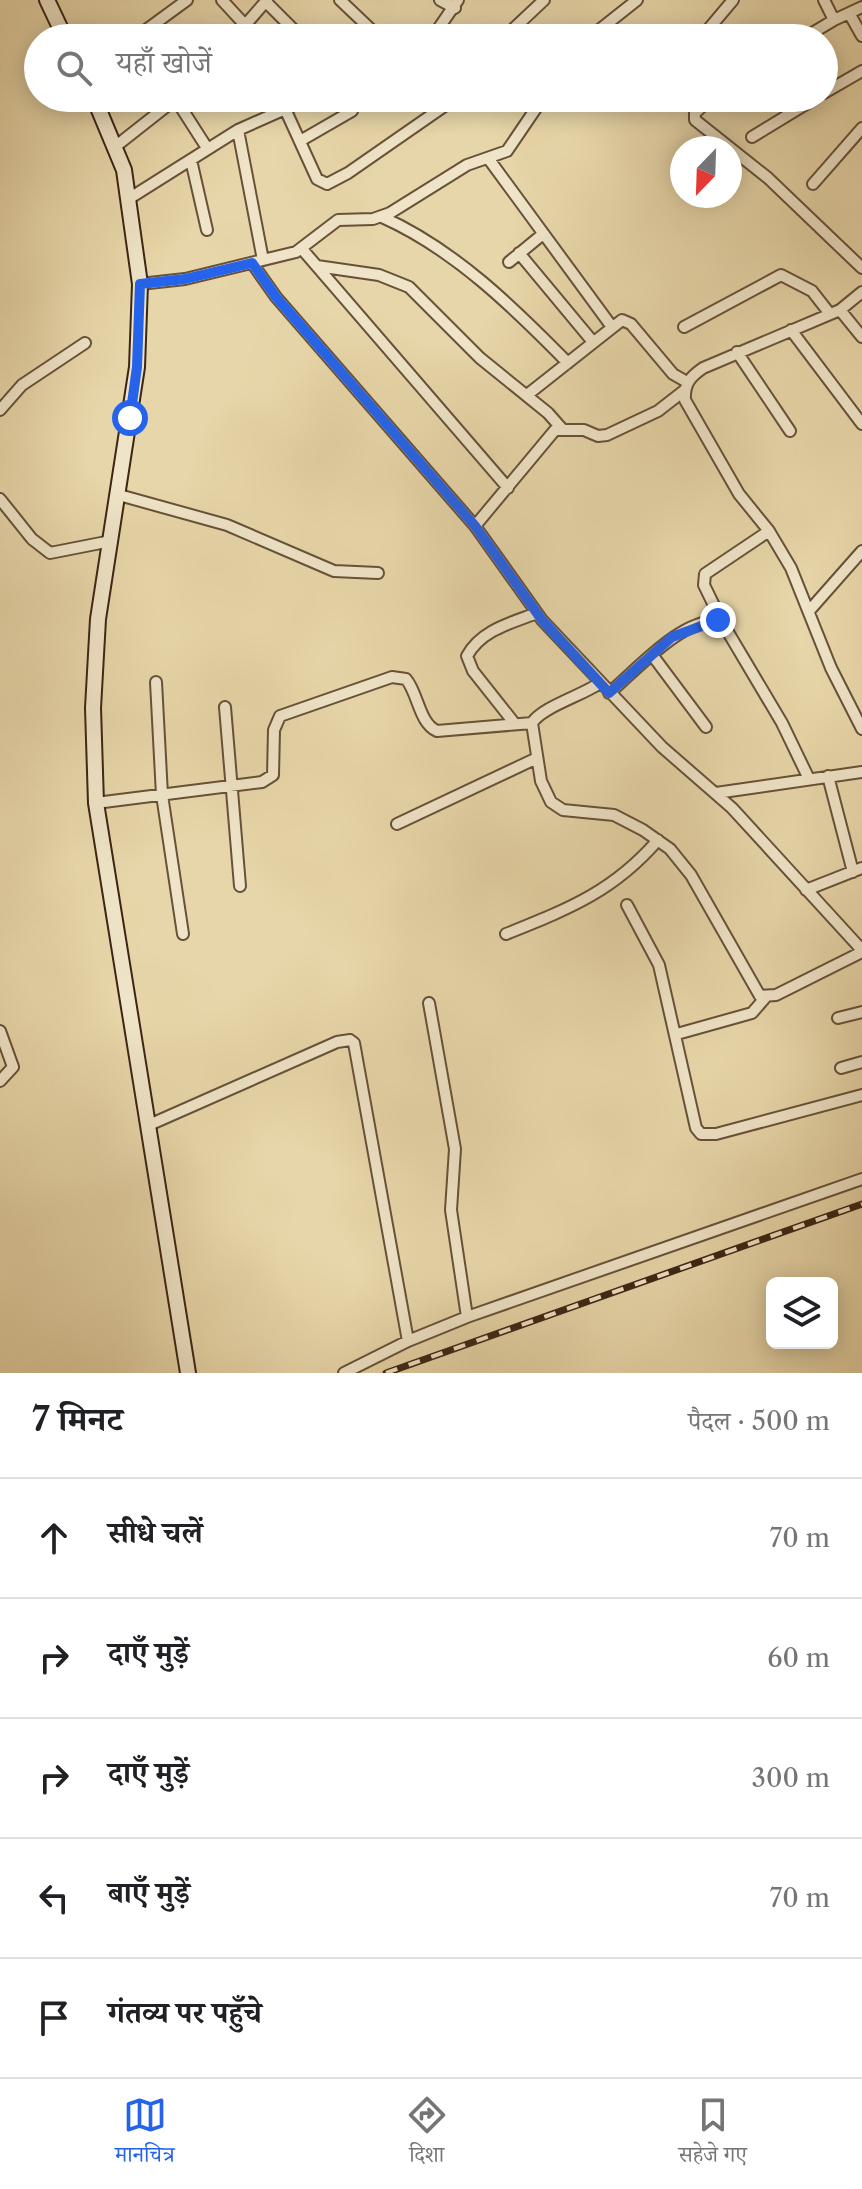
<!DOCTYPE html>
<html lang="hi">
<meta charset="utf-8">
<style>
:root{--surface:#fff;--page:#f2f2f2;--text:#202124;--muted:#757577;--line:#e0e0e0;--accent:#2563eb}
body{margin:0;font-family:"Libre Caslon Text","Noto Serif Devanagari",serif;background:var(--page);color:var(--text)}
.controls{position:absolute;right:24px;bottom:24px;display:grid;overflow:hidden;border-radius:12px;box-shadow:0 4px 20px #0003}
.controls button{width:72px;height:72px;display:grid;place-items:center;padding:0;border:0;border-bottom:2px solid var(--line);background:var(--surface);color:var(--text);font:40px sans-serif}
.compass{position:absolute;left:670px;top:136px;width:72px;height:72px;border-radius:50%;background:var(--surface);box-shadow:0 4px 20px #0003;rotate:203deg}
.stop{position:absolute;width:24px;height:24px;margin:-18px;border:6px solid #2563eb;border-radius:50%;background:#fff}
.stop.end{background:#2563eb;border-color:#fff;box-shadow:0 2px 8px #0008}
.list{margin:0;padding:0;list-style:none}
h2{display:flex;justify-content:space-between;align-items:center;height:104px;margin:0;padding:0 32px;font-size:34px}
h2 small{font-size:26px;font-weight:400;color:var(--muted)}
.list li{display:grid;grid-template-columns:52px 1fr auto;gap:24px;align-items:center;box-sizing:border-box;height:120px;padding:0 32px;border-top:2px solid var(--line)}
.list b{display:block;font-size:30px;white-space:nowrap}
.list em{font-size:26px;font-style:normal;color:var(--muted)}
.icon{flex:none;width:44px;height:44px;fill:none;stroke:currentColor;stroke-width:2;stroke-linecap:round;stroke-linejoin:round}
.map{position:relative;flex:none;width:862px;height:1373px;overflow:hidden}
.search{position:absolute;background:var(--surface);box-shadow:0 4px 20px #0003;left:24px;right:24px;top:24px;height:88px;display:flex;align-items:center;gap:20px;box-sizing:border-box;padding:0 28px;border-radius:44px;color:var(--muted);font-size:30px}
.sheet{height:704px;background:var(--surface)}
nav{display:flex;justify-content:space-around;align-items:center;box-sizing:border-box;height:112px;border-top:2px solid var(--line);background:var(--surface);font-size:22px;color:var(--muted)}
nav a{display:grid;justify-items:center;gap:4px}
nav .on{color:var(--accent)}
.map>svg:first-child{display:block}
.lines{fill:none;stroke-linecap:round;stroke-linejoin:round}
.minor-casing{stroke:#67513a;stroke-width:14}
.secondary-casing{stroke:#3c2515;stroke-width:18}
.minor{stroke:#efe4c7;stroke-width:10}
.secondary{stroke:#efe4c7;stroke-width:14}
.rail-casing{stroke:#3c2515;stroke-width:7}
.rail{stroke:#efe4c7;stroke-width:4;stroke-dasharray:12;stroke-linecap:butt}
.route{stroke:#2563eb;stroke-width:10}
</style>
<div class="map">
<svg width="862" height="1373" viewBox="0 0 862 1373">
<rect width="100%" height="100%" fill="#e7d6a9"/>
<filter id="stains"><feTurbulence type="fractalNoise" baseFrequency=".0025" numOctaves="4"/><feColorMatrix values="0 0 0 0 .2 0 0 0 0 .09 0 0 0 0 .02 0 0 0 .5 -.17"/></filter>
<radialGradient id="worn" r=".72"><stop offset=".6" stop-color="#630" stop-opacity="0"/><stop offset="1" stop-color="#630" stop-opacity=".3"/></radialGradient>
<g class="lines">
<!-- minor casing -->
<g class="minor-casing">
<path id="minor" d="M222 0 245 25
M340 0 380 38
M440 0 455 8
M824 0 834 20 862 7
M266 2 302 38
M849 13 862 36
M509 33 544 0
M143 38 146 30 187 0
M234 38 267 0
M432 38 458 0
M589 38 637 0
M701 38 733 0
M804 38 834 20
M824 93 862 71
M175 98 207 148
M367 98 372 102 381 98
M711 98 695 113V120L768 178 862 268
M626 101 630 98
M286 111 317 179 327 184 348 173 456 98
M238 130 263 260
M752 137 816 98
M300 141 352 111 345 98
M116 146 177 98
M488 158 612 327
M191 160 207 230
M813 184 862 128
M130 198 238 130 310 98
M382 217C454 249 513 307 568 363
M302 249 508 488
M519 253 593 342
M509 262 543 234
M252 263 276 297 475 526 542 620 662 747 732 808 862 950
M317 266 379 275 409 287 480 358 548 413 563 430
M140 284 185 279 296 252 338 220 373 219 390 213 467 165 507 151 543 98
M862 292 840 310 703 368C690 377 684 384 685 400L739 494 769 531 791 568 831 668 862 729
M840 310 862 337
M684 327 781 275 812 291 830 314
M791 330 862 424
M737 352 790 431
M527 395 622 320 631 324 673 374 687 382
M0 410 22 385 85 343
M119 495 227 525 334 571 378 573
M0 499 32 539 50 553 111 541
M475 526 555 430H584L598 436 607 435 658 411 685 390
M809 611 862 551
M722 622 704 585 705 574 769 531
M653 656 706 727
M156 682 162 795 183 934
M600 683C581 696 542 707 532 723L541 781 551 802 563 810 614 815 643 830 670 849 691 875 760 996 776 995 862 952
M609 693C636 671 685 614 722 622L782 723 809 779
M225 707 240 886
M515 724 473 671 467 656C481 630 511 623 537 613
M828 776 853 872
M716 793 862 772
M96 803 262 782 273 775 274 730 280 716 392 677 406 679C418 693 419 723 437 731L532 723
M397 824 537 758
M806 890 862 868
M627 905 659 965 696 1128 701 1134H716L862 1095
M506 934C568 909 613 892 658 840
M429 1003 455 1149 451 1210 467 1317
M838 1018 862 1012
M0 1031 13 1067 0 1081
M677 1034 752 1013 765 998
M841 1068 862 1062
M149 1125 337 1042 350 1040 354 1043 408 1341
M344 1373 408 1341 467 1317 862 1179"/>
</g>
<!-- secondary casing -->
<g class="secondary-casing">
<path id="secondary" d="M47 0 65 38
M94 98 124 170 140 284 137 367 98 619 93 708 96 803 188 1373"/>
</g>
<!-- minor -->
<use href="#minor" class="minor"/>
<!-- secondary -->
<use href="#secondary" class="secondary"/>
<!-- rail casing -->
<g class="rail-casing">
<path id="rail" d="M386 1373 862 1204"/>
</g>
<!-- rail -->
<use href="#rail" class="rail"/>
</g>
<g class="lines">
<!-- route -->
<path class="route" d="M130 418 137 367 140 284 185 279 252 263 276 297 475 526 542 620 609 693 672 637 718 620"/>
</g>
<rect width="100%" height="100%" filter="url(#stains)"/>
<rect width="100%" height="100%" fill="url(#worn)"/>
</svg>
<div class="controls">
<button><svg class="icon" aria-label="layers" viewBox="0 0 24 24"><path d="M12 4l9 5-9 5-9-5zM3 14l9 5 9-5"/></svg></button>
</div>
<svg class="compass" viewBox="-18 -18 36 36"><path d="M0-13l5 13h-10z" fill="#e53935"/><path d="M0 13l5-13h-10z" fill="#757577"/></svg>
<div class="stop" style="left:130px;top:418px"></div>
<div class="stop end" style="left:718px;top:620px"></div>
<div class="search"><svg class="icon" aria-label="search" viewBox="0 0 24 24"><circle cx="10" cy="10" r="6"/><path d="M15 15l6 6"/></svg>यहाँ खोजें</div>
</div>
<section class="sheet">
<h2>7 मिनट<small>पैदल · 500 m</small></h2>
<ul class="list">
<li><svg class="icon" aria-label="ahead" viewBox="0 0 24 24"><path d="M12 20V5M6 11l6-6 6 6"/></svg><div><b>सीधे चलें</b></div><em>70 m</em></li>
<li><svg class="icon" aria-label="right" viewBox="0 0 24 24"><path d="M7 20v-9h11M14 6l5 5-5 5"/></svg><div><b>दाएँ मुड़ें</b></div><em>60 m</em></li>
<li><svg class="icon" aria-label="right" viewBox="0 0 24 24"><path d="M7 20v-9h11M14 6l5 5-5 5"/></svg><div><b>दाएँ मुड़ें</b></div><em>300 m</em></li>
<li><svg class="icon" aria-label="left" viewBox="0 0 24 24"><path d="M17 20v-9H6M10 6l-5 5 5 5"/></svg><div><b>बाएँ मुड़ें</b></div><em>70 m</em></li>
<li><svg class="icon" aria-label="arrive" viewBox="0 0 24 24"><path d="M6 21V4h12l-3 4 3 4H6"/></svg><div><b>गंतव्य पर पहुँचे</b></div></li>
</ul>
</section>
<nav>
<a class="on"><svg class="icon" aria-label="map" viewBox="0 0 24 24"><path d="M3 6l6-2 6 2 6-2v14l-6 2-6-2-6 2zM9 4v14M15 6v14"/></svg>मानचित्र</a>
<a><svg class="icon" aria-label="directions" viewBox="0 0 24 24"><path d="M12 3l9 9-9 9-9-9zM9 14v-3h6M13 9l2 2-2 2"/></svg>दिशा</a>
<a><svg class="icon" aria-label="saved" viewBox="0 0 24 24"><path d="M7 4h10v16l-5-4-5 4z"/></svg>सहेजे गए</a>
</nav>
